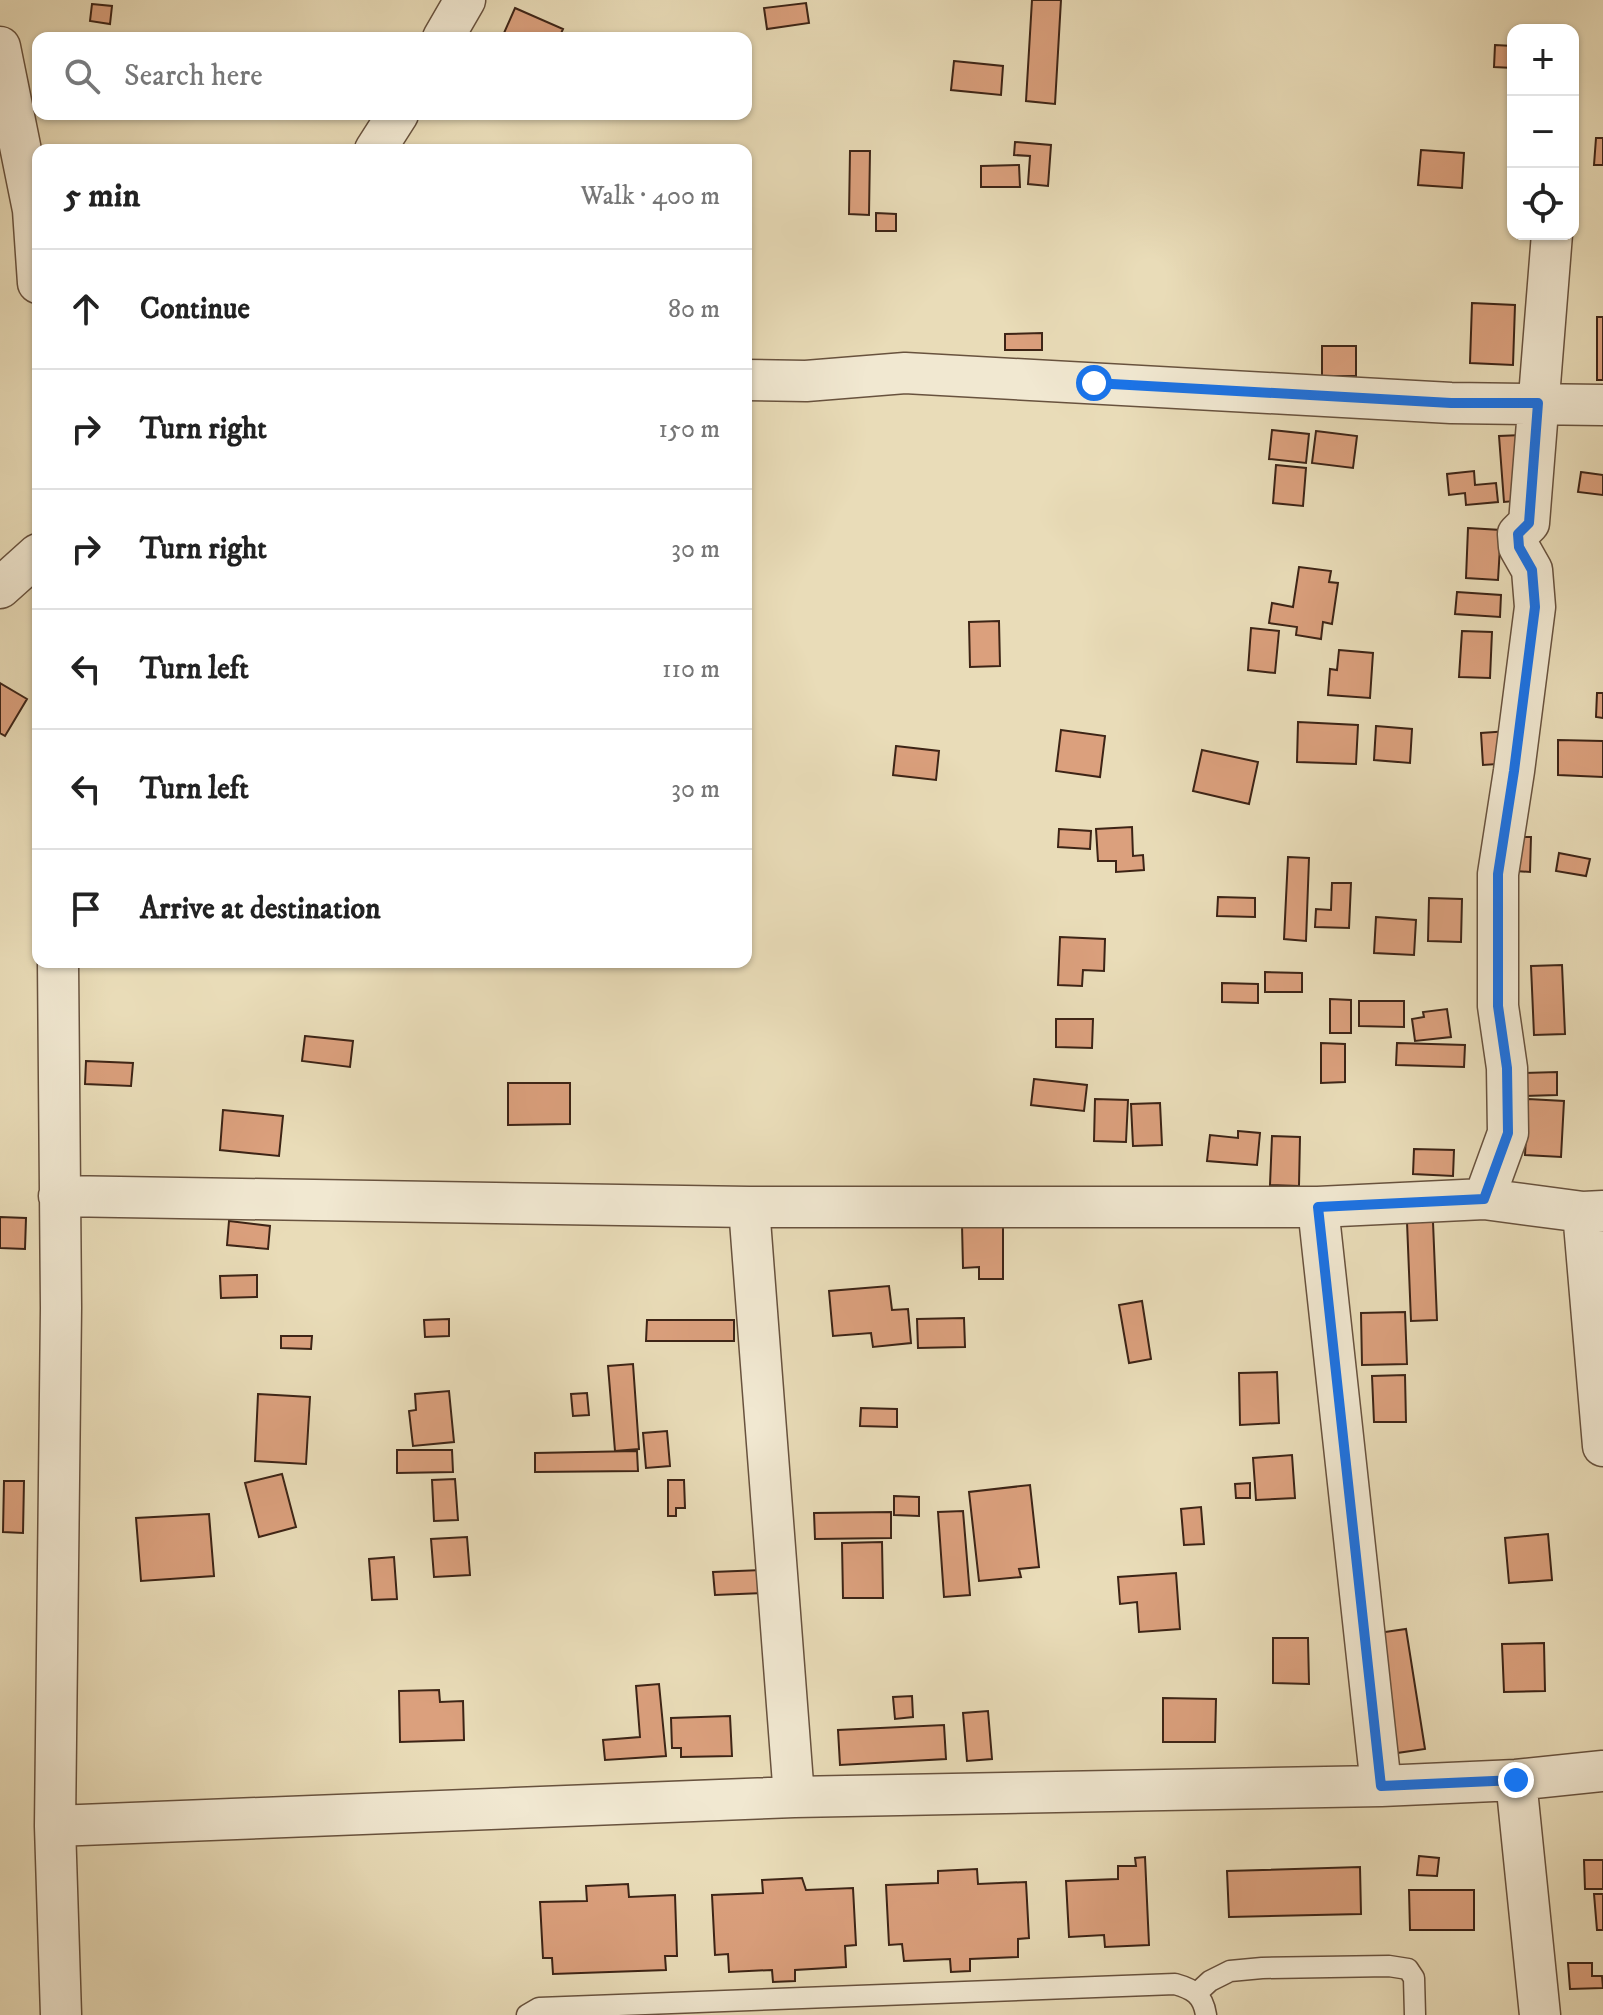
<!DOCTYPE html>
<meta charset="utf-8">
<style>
:root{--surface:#fff;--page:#f6f6f6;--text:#222;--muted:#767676;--line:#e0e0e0}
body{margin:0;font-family:"IM FELL DW Pica",serif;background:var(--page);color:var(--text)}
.controls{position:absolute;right:24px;top:24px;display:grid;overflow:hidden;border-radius:16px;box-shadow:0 2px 6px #0004}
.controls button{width:72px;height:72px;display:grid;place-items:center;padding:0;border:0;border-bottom:2px solid var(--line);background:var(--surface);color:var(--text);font:40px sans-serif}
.stop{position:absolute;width:24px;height:24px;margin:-18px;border:6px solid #1a73e8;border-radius:50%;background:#fff}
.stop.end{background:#1a73e8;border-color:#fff;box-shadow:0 2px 8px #0008}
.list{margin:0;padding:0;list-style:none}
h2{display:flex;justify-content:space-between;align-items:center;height:104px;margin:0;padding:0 32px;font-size:34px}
h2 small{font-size:26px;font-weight:400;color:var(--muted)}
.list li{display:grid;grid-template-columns:52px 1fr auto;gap:24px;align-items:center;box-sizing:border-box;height:120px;padding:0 32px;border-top:2px solid var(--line)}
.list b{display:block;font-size:30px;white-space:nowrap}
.list em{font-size:26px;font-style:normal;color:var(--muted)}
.icon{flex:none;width:44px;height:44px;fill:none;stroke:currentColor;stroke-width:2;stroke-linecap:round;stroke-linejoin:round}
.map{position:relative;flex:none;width:1603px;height:2015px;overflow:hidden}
.search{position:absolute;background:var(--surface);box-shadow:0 2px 6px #0004;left:32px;top:32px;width:720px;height:88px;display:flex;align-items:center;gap:20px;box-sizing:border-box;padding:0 28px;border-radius:16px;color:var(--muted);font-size:30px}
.panel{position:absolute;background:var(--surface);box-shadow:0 2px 6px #0004;left:32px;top:144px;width:720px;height:824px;border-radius:16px}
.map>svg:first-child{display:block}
.building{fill:#dba07d;stroke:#3d2416;stroke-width:2}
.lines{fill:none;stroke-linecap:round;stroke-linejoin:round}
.service-casing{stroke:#68523e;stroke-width:23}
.minor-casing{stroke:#68523e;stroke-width:43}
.service{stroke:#f1e8d1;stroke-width:20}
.minor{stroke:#f1e8d1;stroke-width:40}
.route{stroke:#1a73e8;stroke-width:10}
</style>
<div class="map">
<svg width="1603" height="2015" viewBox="0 0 1603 2015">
<rect width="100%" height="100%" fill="#e9dcb8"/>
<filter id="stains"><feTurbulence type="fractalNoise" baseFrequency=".0025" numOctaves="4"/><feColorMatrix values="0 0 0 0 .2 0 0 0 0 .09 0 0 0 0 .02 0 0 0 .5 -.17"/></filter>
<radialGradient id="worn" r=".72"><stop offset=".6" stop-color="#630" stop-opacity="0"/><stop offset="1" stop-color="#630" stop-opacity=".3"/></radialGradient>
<!-- building -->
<path class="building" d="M1032 0H1061L1055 104 1026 101Z
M806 3 809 23 767 29 764 8Z
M92 4 112 6 110 24 90 21Z
M515 8 563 29 559 38H515L504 33Z
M1495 45 1513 46V68L1494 67Z
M954 61 1003 66 1001 95 951 90Z
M1596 138H1603V165H1594Z
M1015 142 1051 145 1048 186 1028 184 1030 156 1014 155Z
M1421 150 1464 153 1462 188 1418 185Z
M850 151H870L869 215 849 214Z
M1019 165 1020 187H981V166Z
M876 213 896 214V231H876Z
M1472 303 1515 305 1513 365 1470 363Z
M1597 317H1603V380H1597Z
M1042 333V350H1005V334Z
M1322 346H1356V376H1322Z
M1272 430 1309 434 1306 463 1269 459Z
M1316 431 1357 436 1353 468 1312 463Z
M1522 435 1527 500 1504 502 1499 436Z
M1276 465 1306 468 1303 506 1273 503Z
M1474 471 1475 485 1496 483 1498 502 1466 505 1465 493 1449 495 1447 474Z
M1581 472 1603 475V495L1578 492Z
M1468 528 1501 530 1498 580 1466 578Z
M1299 567 1331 571 1329 582 1338 583 1332 624 1323 622 1321 639 1296 635 1297 627 1269 623 1272 603 1293 607Z
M1457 592 1501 595 1500 617 1455 614Z
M999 621 1000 666 970 667 969 622Z
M1251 628 1279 631 1275 673 1248 670Z
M1462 631 1492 632 1490 678 1459 677Z
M1339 650 1373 653 1370 698 1328 695 1330 669 1337 670Z
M0 683 27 699 5 736 0 733Z
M1597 693H1603V718L1596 717Z
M1298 722 1358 725 1356 764 1297 762Z
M1376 726 1412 729 1410 763 1374 760Z
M1061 730 1105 736 1100 777 1056 771Z
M1509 731 1512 763 1483 765 1481 733Z
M1558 740 1603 741V777L1558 775Z
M896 746 939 751 936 780 893 775Z
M1202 750 1258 762 1249 804 1193 791Z
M1132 827 1133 856 1143 855 1144 870 1116 872V861H1098L1096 829Z
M1059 829 1091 831 1090 849 1058 847Z
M1515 837H1531L1530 872 1515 871Z
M1559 853 1590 859 1586 876 1556 871Z
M1288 857 1309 858 1306 941 1284 939Z
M1332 883H1351L1349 928 1315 927 1316 909 1331 910Z
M1218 897 1255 898V917L1217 916Z
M1429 898 1462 899 1461 942 1428 941Z
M1376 917 1416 920 1414 955 1374 953Z
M1060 937 1105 939 1104 971 1083 970 1082 986 1058 985Z
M1562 965 1565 1034 1534 1035 1531 966Z
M1265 972 1302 973V992H1265Z
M1222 983 1258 984V1003L1222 1002Z
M1330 999 1351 1000V1033H1330Z
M1359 1001H1404V1027L1359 1026Z
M1447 1009 1451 1037 1415 1041 1412 1019 1424 1017 1423 1012Z
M1056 1019H1093L1092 1048 1056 1047Z
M305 1036 353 1041 350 1067 302 1061Z
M1321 1043 1345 1044V1082L1321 1083Z
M1397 1043 1465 1045 1464 1067 1396 1065Z
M86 1061 133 1063 131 1086 85 1084Z
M1557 1072V1095L1524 1096V1073Z
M1034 1079 1087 1085 1084 1111 1031 1105Z
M508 1083H570V1124L508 1125Z
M1095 1099 1128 1100 1126 1142 1094 1141Z
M1528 1099 1564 1101 1561 1157 1525 1155Z
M1160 1103 1162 1145 1133 1146 1131 1104Z
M223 1110 283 1116 279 1156 220 1150Z
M1238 1131 1260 1133 1257 1165 1207 1161 1210 1135 1238 1138Z
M1272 1136 1300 1137 1299 1186 1270 1185Z
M1414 1149 1454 1150 1453 1176 1413 1174Z
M0 1217 26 1218 25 1249 0 1248Z
M229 1221 270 1226 268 1249 227 1245Z
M1407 1222H1433L1437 1320 1411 1321Z
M962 1225H1003V1279H979V1267L963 1268Z
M257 1275V1297L221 1298 220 1276Z
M889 1286 892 1310 908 1309 911 1343 873 1347 871 1333 833 1336 829 1291Z
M1142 1301 1151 1359 1129 1363 1119 1305Z
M1405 1312 1407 1364 1362 1365 1361 1313Z
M964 1318 965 1347 918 1348 917 1319Z
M449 1319V1336L425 1337 424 1320Z
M647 1320H734V1341H646Z
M281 1336H312L311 1349 281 1348Z
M633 1364 639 1449 615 1451 608 1366Z
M1277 1372 1279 1423 1240 1425 1239 1373Z
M1405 1375 1406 1422H1374L1372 1376Z
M449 1391 454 1442 413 1446 409 1411 416 1410 415 1394Z
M587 1393 589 1415 573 1416 571 1394Z
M258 1394 310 1397 306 1464 255 1461Z
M861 1408 897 1409V1427L860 1426Z
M667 1431 670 1466 646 1468 643 1433Z
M397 1450H452L453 1472 397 1473Z
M637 1451 638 1471 535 1472V1453Z
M1292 1455 1295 1498 1256 1500 1253 1458Z
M282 1474 296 1527 259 1537 245 1483Z
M455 1479 458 1520 434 1521 432 1480Z
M668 1480H684L685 1508H676V1516H668Z
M4 1481H24L23 1533 3 1532Z
M1250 1483V1498H1236L1235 1484Z
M1030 1485 1039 1567 1019 1569 1021 1577 979 1581 969 1492Z
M894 1496 919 1497V1516L894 1515Z
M1201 1507 1204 1544 1184 1545 1181 1509Z
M963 1511 970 1595 944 1597 938 1512Z
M891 1512V1538L815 1539 814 1513Z
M209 1514 214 1576 141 1581 136 1518Z
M1548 1534 1552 1580 1509 1583 1505 1538Z
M467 1537 470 1575 434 1577 431 1539Z
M882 1542 883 1598H843L842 1543Z
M394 1557 397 1599 372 1600 369 1559Z
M762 1570 763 1593 715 1595 713 1572Z
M1176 1573 1180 1629 1139 1632 1137 1602 1120 1604 1118 1577Z
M1406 1629 1425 1749 1390 1754 1371 1634Z
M1273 1638H1308L1309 1684 1273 1683Z
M1544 1643 1545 1691 1504 1692 1502 1644Z
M659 1684 666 1756 605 1760 603 1740 640 1737 636 1686Z
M439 1690 440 1702 463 1701 464 1740 400 1742 399 1691Z
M912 1696 913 1717 895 1719 893 1697Z
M1163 1698 1216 1699 1215 1742H1163Z
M988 1711 992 1759 967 1761 963 1713Z
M730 1716 732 1756 681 1757V1748H672L671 1718Z
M944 1725 946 1759 840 1765 838 1730Z
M1419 1856 1439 1858 1437 1876 1417 1875Z
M1145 1857 1149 1945 1105 1947 1104 1935 1069 1937 1066 1881 1118 1879V1866H1136L1135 1858Z
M1584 1860H1603V1889H1585Z
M1360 1867 1361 1914 1229 1917 1227 1871Z
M977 1869 978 1884 1026 1882 1029 1938 1018 1939V1957L970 1959V1971L951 1972 950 1959 904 1961 902 1944 889 1945 886 1885 938 1883V1871Z
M802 1878 806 1890 853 1888 856 1945 845 1946 846 1967 795 1970V1981L773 1982 772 1970 729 1972 728 1954 715 1955 712 1895 763 1893 762 1880Z
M628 1884 629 1897 675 1895 677 1956H665L666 1970 553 1974 552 1958H543L540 1902 587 1901 586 1886Z
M1409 1890H1474V1930H1410Z
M1594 1894H1603V1930H1597Z
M1568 1963H1592V1976H1602L1603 1988 1570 1989Z"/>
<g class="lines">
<!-- service casing -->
<g class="service-casing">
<path id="service" d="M1197 1993 1210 1981 1230 1971 1262 1968 1389 1966 1408 1969 1414 1978 1415 2015
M527 2015 539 2008 1175 1984C1193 1989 1203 1995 1206 2015"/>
</g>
<!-- minor casing -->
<g class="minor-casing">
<path id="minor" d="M443 38 465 0
M0 47 33 210 38 283
M375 150 398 114
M746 380 806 381 905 373 1451 403 1603 405
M0 588 38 554
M58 962 61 1308 55 1826 61 2015
M59 1196 749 1207H1318L1484 1199 1583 1212 1603 1211
M1484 1199 1508 1133 1507 1068 1498 1006V874L1514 771 1535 607 1532 570 1519 547 1518 534 1529 523 1552 234
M749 1207 794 1797
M1318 1207 1381 1786
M1583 1212 1603 1446
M1516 1780 1540 2015
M55 1826 794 1797 1381 1786 1516 1780 1603 1771"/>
</g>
<!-- service -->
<use href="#service" class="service"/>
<!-- minor -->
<use href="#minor" class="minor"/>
</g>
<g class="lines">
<!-- route -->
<path class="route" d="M1094 383 1451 403H1538L1529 523 1518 534 1519 547 1532 570 1535 607 1514 771 1498 874V1006L1507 1068 1508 1133 1484 1199 1318 1207 1381 1786 1516 1780"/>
</g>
<rect width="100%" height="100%" filter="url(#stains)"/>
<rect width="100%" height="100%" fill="url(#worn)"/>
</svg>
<div class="controls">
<button>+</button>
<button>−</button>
<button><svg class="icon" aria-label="locate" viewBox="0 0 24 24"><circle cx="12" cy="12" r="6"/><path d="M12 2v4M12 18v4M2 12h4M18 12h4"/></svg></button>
</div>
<div class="stop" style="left:1094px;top:383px"></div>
<div class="stop end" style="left:1516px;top:1780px"></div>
<div class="search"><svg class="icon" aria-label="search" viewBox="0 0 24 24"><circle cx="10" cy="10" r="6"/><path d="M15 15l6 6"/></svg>Search here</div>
<section class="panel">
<h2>5 min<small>Walk · 400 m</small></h2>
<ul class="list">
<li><svg class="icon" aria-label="ahead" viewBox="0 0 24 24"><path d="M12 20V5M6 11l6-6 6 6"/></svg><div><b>Continue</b></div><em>80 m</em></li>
<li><svg class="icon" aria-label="right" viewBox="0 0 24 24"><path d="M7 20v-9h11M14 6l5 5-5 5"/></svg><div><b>Turn right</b></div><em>150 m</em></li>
<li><svg class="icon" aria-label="right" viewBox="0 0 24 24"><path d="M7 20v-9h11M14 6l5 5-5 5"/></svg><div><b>Turn right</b></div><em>30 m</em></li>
<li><svg class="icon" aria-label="left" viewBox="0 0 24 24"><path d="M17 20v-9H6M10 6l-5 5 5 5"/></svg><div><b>Turn left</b></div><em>110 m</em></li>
<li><svg class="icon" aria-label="left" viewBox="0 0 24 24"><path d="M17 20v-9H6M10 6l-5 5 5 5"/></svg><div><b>Turn left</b></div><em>30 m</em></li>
<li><svg class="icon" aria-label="arrive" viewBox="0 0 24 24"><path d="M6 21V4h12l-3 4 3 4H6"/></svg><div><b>Arrive at destination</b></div></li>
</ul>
</section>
</div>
